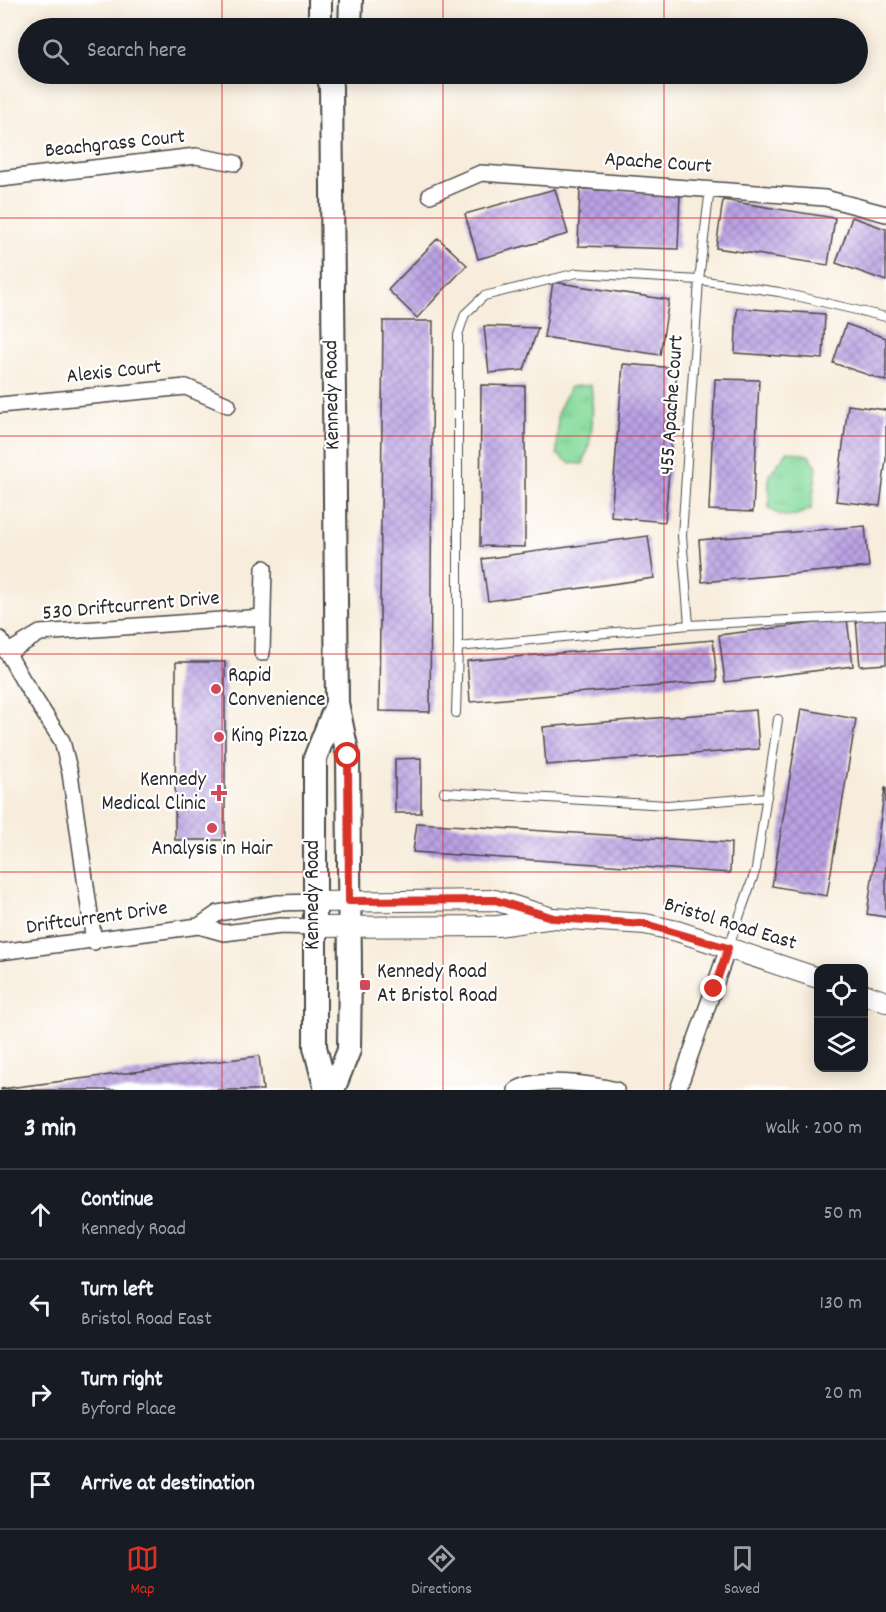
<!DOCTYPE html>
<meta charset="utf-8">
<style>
:root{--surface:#171b24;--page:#20242c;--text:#f1f3f6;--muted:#9ea1a6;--line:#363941;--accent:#d93025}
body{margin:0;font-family:Dekko,sans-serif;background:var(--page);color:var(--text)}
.controls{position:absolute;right:18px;bottom:18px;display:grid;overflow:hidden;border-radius:12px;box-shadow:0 3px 15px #0003}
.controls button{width:54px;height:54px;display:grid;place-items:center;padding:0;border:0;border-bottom:2px solid var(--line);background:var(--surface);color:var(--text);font:30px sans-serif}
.stop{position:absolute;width:18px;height:18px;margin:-14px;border:4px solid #d93025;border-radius:50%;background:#fff}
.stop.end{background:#d93025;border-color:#fff;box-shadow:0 2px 6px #0008}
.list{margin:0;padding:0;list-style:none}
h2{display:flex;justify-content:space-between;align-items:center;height:78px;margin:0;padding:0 24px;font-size:26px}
h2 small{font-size:20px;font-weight:400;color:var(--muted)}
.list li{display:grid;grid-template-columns:39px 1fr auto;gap:18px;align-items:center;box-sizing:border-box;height:90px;padding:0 24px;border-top:2px solid var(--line)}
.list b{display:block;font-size:22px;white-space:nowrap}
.list p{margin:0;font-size:20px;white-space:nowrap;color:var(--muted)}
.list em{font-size:20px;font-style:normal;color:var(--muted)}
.icon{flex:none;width:33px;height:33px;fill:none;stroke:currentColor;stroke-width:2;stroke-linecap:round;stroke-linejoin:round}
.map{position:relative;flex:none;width:886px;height:1090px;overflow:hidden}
.search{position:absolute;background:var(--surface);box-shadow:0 3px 15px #0003;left:18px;right:18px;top:18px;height:66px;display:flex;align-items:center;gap:15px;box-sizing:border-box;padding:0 21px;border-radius:33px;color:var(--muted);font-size:22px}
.sheet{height:438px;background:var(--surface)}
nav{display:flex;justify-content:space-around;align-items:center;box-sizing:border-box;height:84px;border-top:2px solid var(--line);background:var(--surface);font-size:16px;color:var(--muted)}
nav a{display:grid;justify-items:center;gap:3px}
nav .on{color:var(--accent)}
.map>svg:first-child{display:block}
.park{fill:url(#park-tufts);stroke:#5a8464;stroke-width:1.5}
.building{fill:url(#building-cross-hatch)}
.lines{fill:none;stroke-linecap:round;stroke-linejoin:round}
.service-casing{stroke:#4a4846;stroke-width:10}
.minor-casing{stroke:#4a4846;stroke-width:18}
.tertiary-casing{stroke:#4a4846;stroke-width:22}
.secondary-casing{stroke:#4a4846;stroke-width:26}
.service{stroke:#fff;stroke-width:8}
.minor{stroke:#fff;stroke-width:15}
.tertiary{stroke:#fff;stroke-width:20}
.secondary{stroke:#fff;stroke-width:22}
.route{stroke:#d93025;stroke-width:8}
.grid{fill:none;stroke:#d62828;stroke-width:1.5;stroke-opacity:0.55}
.poi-dot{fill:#d1495b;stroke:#fff;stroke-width:2}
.labels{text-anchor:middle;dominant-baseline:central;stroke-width:4.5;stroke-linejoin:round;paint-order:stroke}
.street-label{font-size:21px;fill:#2b2b2b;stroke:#fff}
.poi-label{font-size:21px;fill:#2b2b2b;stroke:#fff;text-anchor:start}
</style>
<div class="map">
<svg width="886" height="1090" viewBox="0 0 886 1090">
<defs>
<pattern id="park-tufts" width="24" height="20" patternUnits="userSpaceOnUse" patternTransform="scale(1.5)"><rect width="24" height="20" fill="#88dc9e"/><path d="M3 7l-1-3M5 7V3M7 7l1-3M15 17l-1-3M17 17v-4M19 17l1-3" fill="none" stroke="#76bd88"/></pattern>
<pattern id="building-cross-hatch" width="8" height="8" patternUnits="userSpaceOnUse" patternTransform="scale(1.5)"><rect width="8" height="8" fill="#bba2e4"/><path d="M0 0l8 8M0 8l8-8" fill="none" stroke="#9884b9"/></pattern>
</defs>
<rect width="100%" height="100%" fill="#fff"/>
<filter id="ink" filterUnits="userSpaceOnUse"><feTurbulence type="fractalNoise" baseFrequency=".0167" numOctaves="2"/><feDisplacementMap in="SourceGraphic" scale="12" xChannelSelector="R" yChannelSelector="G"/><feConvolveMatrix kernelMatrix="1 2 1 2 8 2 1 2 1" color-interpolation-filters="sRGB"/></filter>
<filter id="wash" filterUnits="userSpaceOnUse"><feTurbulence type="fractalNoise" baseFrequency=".008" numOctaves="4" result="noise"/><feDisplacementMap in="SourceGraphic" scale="24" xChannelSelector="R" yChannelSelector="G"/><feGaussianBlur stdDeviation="1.35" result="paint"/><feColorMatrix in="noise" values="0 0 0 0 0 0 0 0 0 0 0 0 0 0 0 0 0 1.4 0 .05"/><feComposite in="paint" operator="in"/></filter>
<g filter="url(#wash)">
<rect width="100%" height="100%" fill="#f8eddc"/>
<!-- park -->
<path class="park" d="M591 385C594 411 593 440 583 464L570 463 557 454 558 412 570 387Z
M788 451 808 455 817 466 811 509C793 517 785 521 769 508V475Z"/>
<g id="blocks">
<!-- building -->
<path class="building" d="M555 189 568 234 478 259 465 214Z
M580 189 680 193 678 249 578 246Z
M723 200 835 218 828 265 716 248Z
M852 217 886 229V281L836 263Z
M438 238 467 265 417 318 388 290Z
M553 282 669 300 660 355 544 337Z
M737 308 825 314 823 359 735 353Z
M383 321H433L430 712 379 711Z
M846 324 886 338V381L833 363Z
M484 326 538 328 524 370 489 373Z
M623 364 677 368 665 522 611 517Z
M715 379 759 380 753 512 709 510Z
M481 385 525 386V547L480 546Z
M848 405 886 410V459L880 506 836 501Z
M865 526 869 567 702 582 699 540Z
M648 536 654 578 488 601 482 559Z
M886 618V664L860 666 856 620Z
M847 619 853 666 725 682 719 635Z
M713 640 717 681 470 702 467 661Z
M176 662H225V840H175Z
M801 709 856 719 827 896 772 886Z
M756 710 759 749 546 765 543 727Z
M421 758V813H395V759Z
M885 788H886V917L867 914Z
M417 823 731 843 730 873 413 852Z
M259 1056 263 1090H1V1089Z"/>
</g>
</g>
<g filter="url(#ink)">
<use href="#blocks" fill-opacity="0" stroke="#4a4846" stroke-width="1.5"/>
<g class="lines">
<!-- service casing -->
<g class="service-casing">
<path id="service" d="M689 625 682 536 699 280 710 188
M458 647 689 625 886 615
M456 713 458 647V335L465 314 484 296 577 273 699 280 779 292 886 317
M444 792 667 805 767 797
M729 946 756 869 778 719"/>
</g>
<!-- minor casing -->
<g class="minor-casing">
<path id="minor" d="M0 179 196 156 235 163
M430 195 481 173 825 198 886 214
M0 405 186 387 228 405
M0 639 22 679 62 741 70 773 94 942
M7 653 40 633 263 617
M262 653 264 568
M199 926 218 913 278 903 314 902
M0 952 199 926 224 933 281 926 314 927
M516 1090C536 1076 593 1084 616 1090
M678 1090 728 948"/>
</g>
<!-- tertiary casing -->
<g class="tertiary-casing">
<path id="tertiary" d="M314 902 495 900 549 917
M314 927 498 926 554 918 645 924 677 931 818 978
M864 994 886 1002"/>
</g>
<!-- secondary casing -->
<g class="secondary-casing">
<path id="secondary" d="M320 28V0
M350 28 351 0
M327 74 331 86 337 703 348 756 350 971 349 1050 333 1090
M326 1090 315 1047V758L337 703"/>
</g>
<!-- service -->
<use href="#service" class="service"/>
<!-- minor -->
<use href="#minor" class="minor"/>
<!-- tertiary -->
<use href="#tertiary" class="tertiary"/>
<!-- secondary -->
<use href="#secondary" class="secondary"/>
</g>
</g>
<g class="lines" filter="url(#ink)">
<!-- route -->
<path class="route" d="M348 756 349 901 495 900 554 918 645 924 728 948 714 989"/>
</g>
<!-- grid -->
<path class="grid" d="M222 0V28M443 0V28M664 0V28M222 74V1090M443 74V1090M664 74V1090M0 218H886M0 436H886M0 654H886M0 872H886"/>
<!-- markers -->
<g class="poi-dot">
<circle cx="216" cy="689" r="6"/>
<circle cx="219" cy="737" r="6"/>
<path d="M216 784h6v6h6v6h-6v6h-6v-6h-6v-6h6z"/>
<circle cx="212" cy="828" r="6"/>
<rect x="359" y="979" width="12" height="12" rx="3"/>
</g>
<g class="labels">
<!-- street labels -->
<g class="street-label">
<text transform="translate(115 145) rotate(-6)">Beachgrass Court</text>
<text transform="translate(658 164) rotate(4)">Apache Court</text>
<text transform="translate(114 373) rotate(-6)">Alexis Court</text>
<text transform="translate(333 395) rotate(-91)">Kennedy Road</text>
<text transform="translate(673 405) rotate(-86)">455 Apache Court</text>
<text transform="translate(131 607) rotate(-5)">530 Driftcurrent Drive</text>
<text transform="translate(314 895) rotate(-90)">Kennedy Road</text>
<text transform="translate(97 919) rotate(-8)">Driftcurrent Drive</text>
<text transform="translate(730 925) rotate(17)">Bristol Road East</text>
</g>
<!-- poi labels -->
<g class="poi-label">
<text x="228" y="677">Rapid<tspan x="228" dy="24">Convenience</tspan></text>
<text x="231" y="737">King Pizza</text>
<text x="206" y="781" text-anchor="end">Kennedy<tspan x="206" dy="24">Medical Clinic</tspan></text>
<text x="212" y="850" text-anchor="middle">Analysis in Hair</text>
<text x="377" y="973">Kennedy Road<tspan x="377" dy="24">At Bristol Road</tspan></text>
</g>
</g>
</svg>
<div class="controls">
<button><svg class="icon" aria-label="locate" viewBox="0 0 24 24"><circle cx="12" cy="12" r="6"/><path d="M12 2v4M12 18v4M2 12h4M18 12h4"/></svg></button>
<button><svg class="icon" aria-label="layers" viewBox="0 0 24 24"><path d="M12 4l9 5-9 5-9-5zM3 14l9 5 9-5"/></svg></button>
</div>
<div class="stop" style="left:348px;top:756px"></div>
<div class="stop end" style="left:714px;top:989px"></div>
<div class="search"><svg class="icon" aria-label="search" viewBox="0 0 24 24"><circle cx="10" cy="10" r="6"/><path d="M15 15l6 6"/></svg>Search here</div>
</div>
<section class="sheet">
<h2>3 min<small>Walk · 200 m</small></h2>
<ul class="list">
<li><svg class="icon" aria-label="ahead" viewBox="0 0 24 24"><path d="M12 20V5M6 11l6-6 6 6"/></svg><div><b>Continue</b><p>Kennedy Road</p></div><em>50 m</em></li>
<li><svg class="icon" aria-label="left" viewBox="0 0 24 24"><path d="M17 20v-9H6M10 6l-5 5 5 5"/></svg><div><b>Turn left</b><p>Bristol Road East</p></div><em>130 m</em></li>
<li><svg class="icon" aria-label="right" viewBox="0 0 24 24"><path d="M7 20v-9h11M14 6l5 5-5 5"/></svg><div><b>Turn right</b><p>Byford Place</p></div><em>20 m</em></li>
<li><svg class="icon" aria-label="arrive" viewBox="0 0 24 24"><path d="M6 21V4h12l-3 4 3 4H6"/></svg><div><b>Arrive at destination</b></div></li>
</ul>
</section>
<nav>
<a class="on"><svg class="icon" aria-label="map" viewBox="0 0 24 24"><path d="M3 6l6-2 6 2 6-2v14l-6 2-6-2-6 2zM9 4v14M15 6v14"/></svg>Map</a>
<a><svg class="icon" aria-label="directions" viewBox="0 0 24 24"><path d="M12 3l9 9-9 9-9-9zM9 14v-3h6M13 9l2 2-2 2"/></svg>Directions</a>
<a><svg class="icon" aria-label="saved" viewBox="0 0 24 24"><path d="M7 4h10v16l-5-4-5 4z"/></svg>Saved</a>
</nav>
